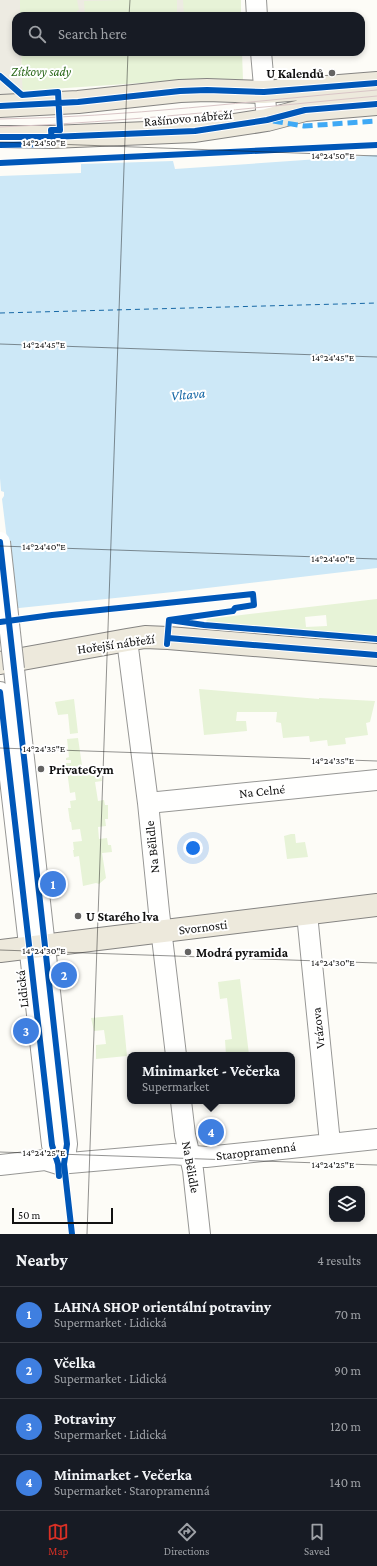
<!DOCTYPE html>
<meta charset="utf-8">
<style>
:root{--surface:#171b24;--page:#242831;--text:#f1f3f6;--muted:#9ea1a6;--line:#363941;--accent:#d93025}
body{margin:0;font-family:"Crimson Pro",serif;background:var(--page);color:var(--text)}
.controls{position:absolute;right:12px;bottom:12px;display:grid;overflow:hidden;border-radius:8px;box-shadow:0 2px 6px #0003}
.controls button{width:36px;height:36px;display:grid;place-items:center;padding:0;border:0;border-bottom:1px solid var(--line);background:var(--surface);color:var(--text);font:20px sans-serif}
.scale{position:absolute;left:12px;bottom:10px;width:101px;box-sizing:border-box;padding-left:4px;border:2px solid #111;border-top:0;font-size:11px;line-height:14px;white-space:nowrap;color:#111;-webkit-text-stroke:3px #fff;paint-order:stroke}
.you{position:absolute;left:193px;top:848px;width:14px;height:14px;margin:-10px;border:3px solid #fff;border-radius:50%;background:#1a73e8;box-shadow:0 0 0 6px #1a73e833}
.badge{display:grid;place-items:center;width:26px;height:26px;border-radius:50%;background:var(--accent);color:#fff;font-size:13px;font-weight:700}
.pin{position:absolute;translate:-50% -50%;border:2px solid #fff;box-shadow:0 1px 4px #0006}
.popup{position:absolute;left:127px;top:1052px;width:168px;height:52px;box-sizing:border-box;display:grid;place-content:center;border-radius:8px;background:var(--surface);filter:drop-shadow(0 1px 3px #0005);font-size:13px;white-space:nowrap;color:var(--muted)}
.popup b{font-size:15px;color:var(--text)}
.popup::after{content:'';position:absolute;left:50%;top:100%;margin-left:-8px;border:8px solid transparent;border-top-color:var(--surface)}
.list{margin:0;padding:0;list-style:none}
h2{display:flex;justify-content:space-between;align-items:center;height:52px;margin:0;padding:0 16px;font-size:17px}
h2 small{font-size:13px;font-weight:400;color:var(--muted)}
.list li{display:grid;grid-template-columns:26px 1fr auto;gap:12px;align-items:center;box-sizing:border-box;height:56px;padding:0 16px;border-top:1px solid var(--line)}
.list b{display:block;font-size:15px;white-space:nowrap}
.list p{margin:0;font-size:13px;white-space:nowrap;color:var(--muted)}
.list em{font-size:13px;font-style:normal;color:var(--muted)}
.icon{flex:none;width:22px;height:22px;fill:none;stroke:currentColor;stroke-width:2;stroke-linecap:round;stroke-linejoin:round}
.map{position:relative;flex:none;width:377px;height:1234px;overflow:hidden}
.search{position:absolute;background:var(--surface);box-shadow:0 2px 6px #0003;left:12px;right:12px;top:12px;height:44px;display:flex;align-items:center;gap:10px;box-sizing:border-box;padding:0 14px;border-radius:12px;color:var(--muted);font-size:15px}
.sheet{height:276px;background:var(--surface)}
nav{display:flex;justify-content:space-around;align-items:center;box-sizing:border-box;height:56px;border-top:1px solid var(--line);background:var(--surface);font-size:11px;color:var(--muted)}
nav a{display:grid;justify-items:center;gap:2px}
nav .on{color:var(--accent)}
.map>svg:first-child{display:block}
.green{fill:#e7f3d7;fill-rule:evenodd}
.plaza{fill:#edebe2}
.water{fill:#cde8f7}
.pier{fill:#fdfcf7}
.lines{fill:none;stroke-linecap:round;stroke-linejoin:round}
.ferry{stroke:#1768a6;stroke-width:1;stroke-dasharray:5 4;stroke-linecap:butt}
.minor-casing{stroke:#979795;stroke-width:22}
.major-casing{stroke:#858482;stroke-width:24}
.minor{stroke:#fffffe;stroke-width:20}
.major{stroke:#ede9dc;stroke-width:22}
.tram{stroke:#d9c6c7;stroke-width:1}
.minor-bridge-casing{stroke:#979795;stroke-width:22;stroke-linecap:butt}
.minor-bridge{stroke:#fffffe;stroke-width:20}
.quiet{stroke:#3fa9f5;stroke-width:5;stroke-dasharray:10 5;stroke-linecap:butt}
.cycleway-casing{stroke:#fff;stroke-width:8}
.cycleway{stroke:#0057b8;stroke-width:6}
.ticks{fill:none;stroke:#111;stroke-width:1;stroke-opacity:0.45}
.poi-dot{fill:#646362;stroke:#fff;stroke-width:1.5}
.labels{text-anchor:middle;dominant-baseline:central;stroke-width:4;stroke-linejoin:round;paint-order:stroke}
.park-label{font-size:13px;font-style:italic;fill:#2f6b1f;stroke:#fff}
.poi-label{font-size:13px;font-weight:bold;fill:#111;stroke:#fff;text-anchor:start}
.street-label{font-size:13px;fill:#111;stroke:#fff}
.water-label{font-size:14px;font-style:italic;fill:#1768a6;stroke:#fff}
.ticks-label{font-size:10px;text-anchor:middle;fill:#111;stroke:#fff;stroke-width:4;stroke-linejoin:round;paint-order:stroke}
</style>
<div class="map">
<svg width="377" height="1234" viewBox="0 0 377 1234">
<rect width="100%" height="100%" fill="#fdfcf7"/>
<!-- green -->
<path class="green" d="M20 0H241V16H20Z
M21 52H242L243 80 200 79 22 91Z
M377 599V638L208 624 206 621 208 619ZM326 615 327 626 306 627 305 617Z
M199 689 319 699V698L375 701 370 722 366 723 368 735 345 738 346 744 328 746 327 740 310 742 309 736 283 738 281 723 276 722 277 712H237L236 721H246L247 731 204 735Z
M74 699 78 733 70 734 68 714 58 715 55 702Z
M78 738 83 772 104 769V775L101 776 102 781 95 782 98 801 104 800 105 805H108V819H105L106 826 98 827 99 839 107 838 108 845H111L112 852 102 853 106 878 99 884 96 883 83 886 79 856 74 857 73 850H74L73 842 82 841 80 829 72 830 71 822H70L68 808H71L70 801 76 800 75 792 70 793 66 763H71V760H66V758L69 757 67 739Z
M291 834H295L296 843 305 842 308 857 287 859 284 836Z
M240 979 249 1055H226L225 1040 232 1039 227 998 220 999 218 982Z
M123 1015 127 1056 96 1059V1045L106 1044 104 1030 94 1031 91 1018Z"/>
<!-- plaza -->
<path class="plaza" d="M0 0H20V16H16V52H21L23 100 0 101Z
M77 0H123L84 1 85 16H77V11L79 10Z
M177 0H183L184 16H177Z"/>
<!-- water -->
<path class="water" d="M377 155V568L173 592 0 610V176L81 173V164L173 161 175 169Z"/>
<!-- pier -->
<path class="pier" d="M0 478 1 491 4 492V496L2 499 9 556 0 612Z"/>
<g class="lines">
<!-- ferry -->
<path class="ferry" d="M0 313 377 303"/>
<!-- minor casing -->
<g class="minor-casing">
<path id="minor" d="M256 0 257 16
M261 52 267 120
M127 640 148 803 159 912 176 1055
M14 669 67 1144 64 1164
M0 692 52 1145 58 1164
M148 803 377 780
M307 914 330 1143
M181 1101 185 1135 193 1170 200 1234
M0 1165 45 1160 58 1164 173 1154 206 1157 377 1139"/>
</g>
<!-- major casing -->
<g class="major-casing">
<path id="major" d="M0 106 78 102 180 91 207 90 264 92 377 83
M0 137H51L195 131 267 120 305 110 377 104
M0 663 127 640 145 637 168 638 377 655
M0 951 377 905"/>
</g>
<!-- minor -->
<use href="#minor" class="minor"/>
<!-- major -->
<use href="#major" class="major"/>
<!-- tram -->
<path class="tram" d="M0 119C126 117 251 101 377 90
M0 127C126 122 251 108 377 96"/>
<!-- minor-bridge casing -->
<g class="minor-bridge-casing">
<path id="minor-bridge" d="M0 542 14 669"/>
</g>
<!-- minor-bridge -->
<use href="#minor-bridge" class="minor-bridge"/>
<!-- quiet -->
<path class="quiet" d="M273 121 304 126 377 121"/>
<!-- cycleway casing -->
<g class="cycleway-casing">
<path id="cycleway" d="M0 76 22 95 58 92 60 130H51L52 144 0 145
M0 106 78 102 180 91 207 90 264 92 377 83
M0 137H51L195 131 267 120 305 110 377 104
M0 163 377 145
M0 542 67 1144 64 1164 72 1234
M0 622 52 615 253 594 254 605 235 608 233 611 169 620
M168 638 377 655
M167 644 169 620 204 625 377 639
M0 692 52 1145 58 1164 59 1176"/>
</g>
<!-- cycleway -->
<use href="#cycleway" class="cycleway"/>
</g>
<!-- ticks -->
<path class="ticks" d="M129 16 130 0M0 142 377 156M0 344 377 357M0 546 377 559M0 748 377 761M0 950 377 963M0 1152 377 1165M87 1234 128 52"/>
<!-- markers -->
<g class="poi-dot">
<circle cx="332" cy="73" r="4"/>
<circle cx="41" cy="769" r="4"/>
<circle cx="78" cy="916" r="4"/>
<circle cx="188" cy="952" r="4"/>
</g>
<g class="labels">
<!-- park labels -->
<g class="park-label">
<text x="41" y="71">Zítkovy sady</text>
</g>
<!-- poi labels -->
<g class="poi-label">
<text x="324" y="73" text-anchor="end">U Kalendů</text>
<text x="49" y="769">PrivateGym</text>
<text x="86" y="916">U Starého lva</text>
<text x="196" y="952">Modrá pyramida</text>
</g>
<!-- street labels -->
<g class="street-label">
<text transform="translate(188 118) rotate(-5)">Rašínovo nábřeží</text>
<text transform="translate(116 644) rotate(-8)">Hořejší nábřeží</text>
<text transform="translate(262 791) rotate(-6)">Na Celné</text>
<text transform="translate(152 847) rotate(-96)">Na Bělidle</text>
<text transform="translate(203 927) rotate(-7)">Svornosti</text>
<text transform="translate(22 989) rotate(-96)">Lidická</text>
<text transform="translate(318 1028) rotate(-96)">Vrázova</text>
<text transform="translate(256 1151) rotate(-7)">Staropramenná</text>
<text transform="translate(191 1167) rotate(80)">Na Bělidle</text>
</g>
<!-- water labels -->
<g class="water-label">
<text transform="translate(188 394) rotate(-5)">Vltava</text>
</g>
</g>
<g class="ticks-label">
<text x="44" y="146">14°24'50"E</text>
<text x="333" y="159">14°24'50"E</text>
<text x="44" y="348">14°24'45"E</text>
<text x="333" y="361">14°24'45"E</text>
<text x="44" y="550">14°24'40"E</text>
<text x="333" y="562">14°24'40"E</text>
<text x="44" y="752">14°24'35"E</text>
<text x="333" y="764">14°24'35"E</text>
<text x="44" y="954">14°24'30"E</text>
<text x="333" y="966">14°24'30"E</text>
<text x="44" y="1156">14°24'25"E</text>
<text x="333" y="1168">14°24'25"E</text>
</g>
</svg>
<div class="controls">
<button><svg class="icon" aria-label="layers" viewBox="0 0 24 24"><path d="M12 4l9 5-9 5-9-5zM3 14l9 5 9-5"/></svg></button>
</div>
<div class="scale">50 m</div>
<div class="you"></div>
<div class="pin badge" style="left:53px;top:884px;background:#3f7fe0">1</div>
<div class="pin badge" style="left:64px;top:975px;background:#3f7fe0">2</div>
<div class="pin badge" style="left:26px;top:1031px;background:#3f7fe0">3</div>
<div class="pin badge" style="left:211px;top:1132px;background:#3f7fe0">4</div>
<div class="popup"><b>Minimarket - Večerka</b>Supermarket</div>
<div class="search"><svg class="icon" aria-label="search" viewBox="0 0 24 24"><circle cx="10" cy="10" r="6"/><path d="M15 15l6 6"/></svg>Search here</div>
</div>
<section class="sheet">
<h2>Nearby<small>4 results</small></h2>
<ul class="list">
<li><span class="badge" style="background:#3f7fe0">1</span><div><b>LAHNA SHOP orientální potraviny</b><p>Supermarket · Lidická</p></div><em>70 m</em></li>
<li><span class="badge" style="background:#3f7fe0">2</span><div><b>Včelka</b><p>Supermarket · Lidická</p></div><em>90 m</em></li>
<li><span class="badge" style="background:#3f7fe0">3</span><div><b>Potraviny</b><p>Supermarket · Lidická</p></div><em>120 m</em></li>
<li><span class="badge" style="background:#3f7fe0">4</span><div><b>Minimarket - Večerka</b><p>Supermarket · Staropramenná</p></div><em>140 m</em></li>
</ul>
</section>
<nav>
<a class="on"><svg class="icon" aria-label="map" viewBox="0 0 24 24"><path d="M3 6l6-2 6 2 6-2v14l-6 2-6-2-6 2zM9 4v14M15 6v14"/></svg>Map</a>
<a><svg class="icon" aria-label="directions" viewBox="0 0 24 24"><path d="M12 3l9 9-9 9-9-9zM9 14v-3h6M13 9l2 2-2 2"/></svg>Directions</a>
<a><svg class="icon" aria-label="saved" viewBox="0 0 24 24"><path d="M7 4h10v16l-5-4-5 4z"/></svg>Saved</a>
</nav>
